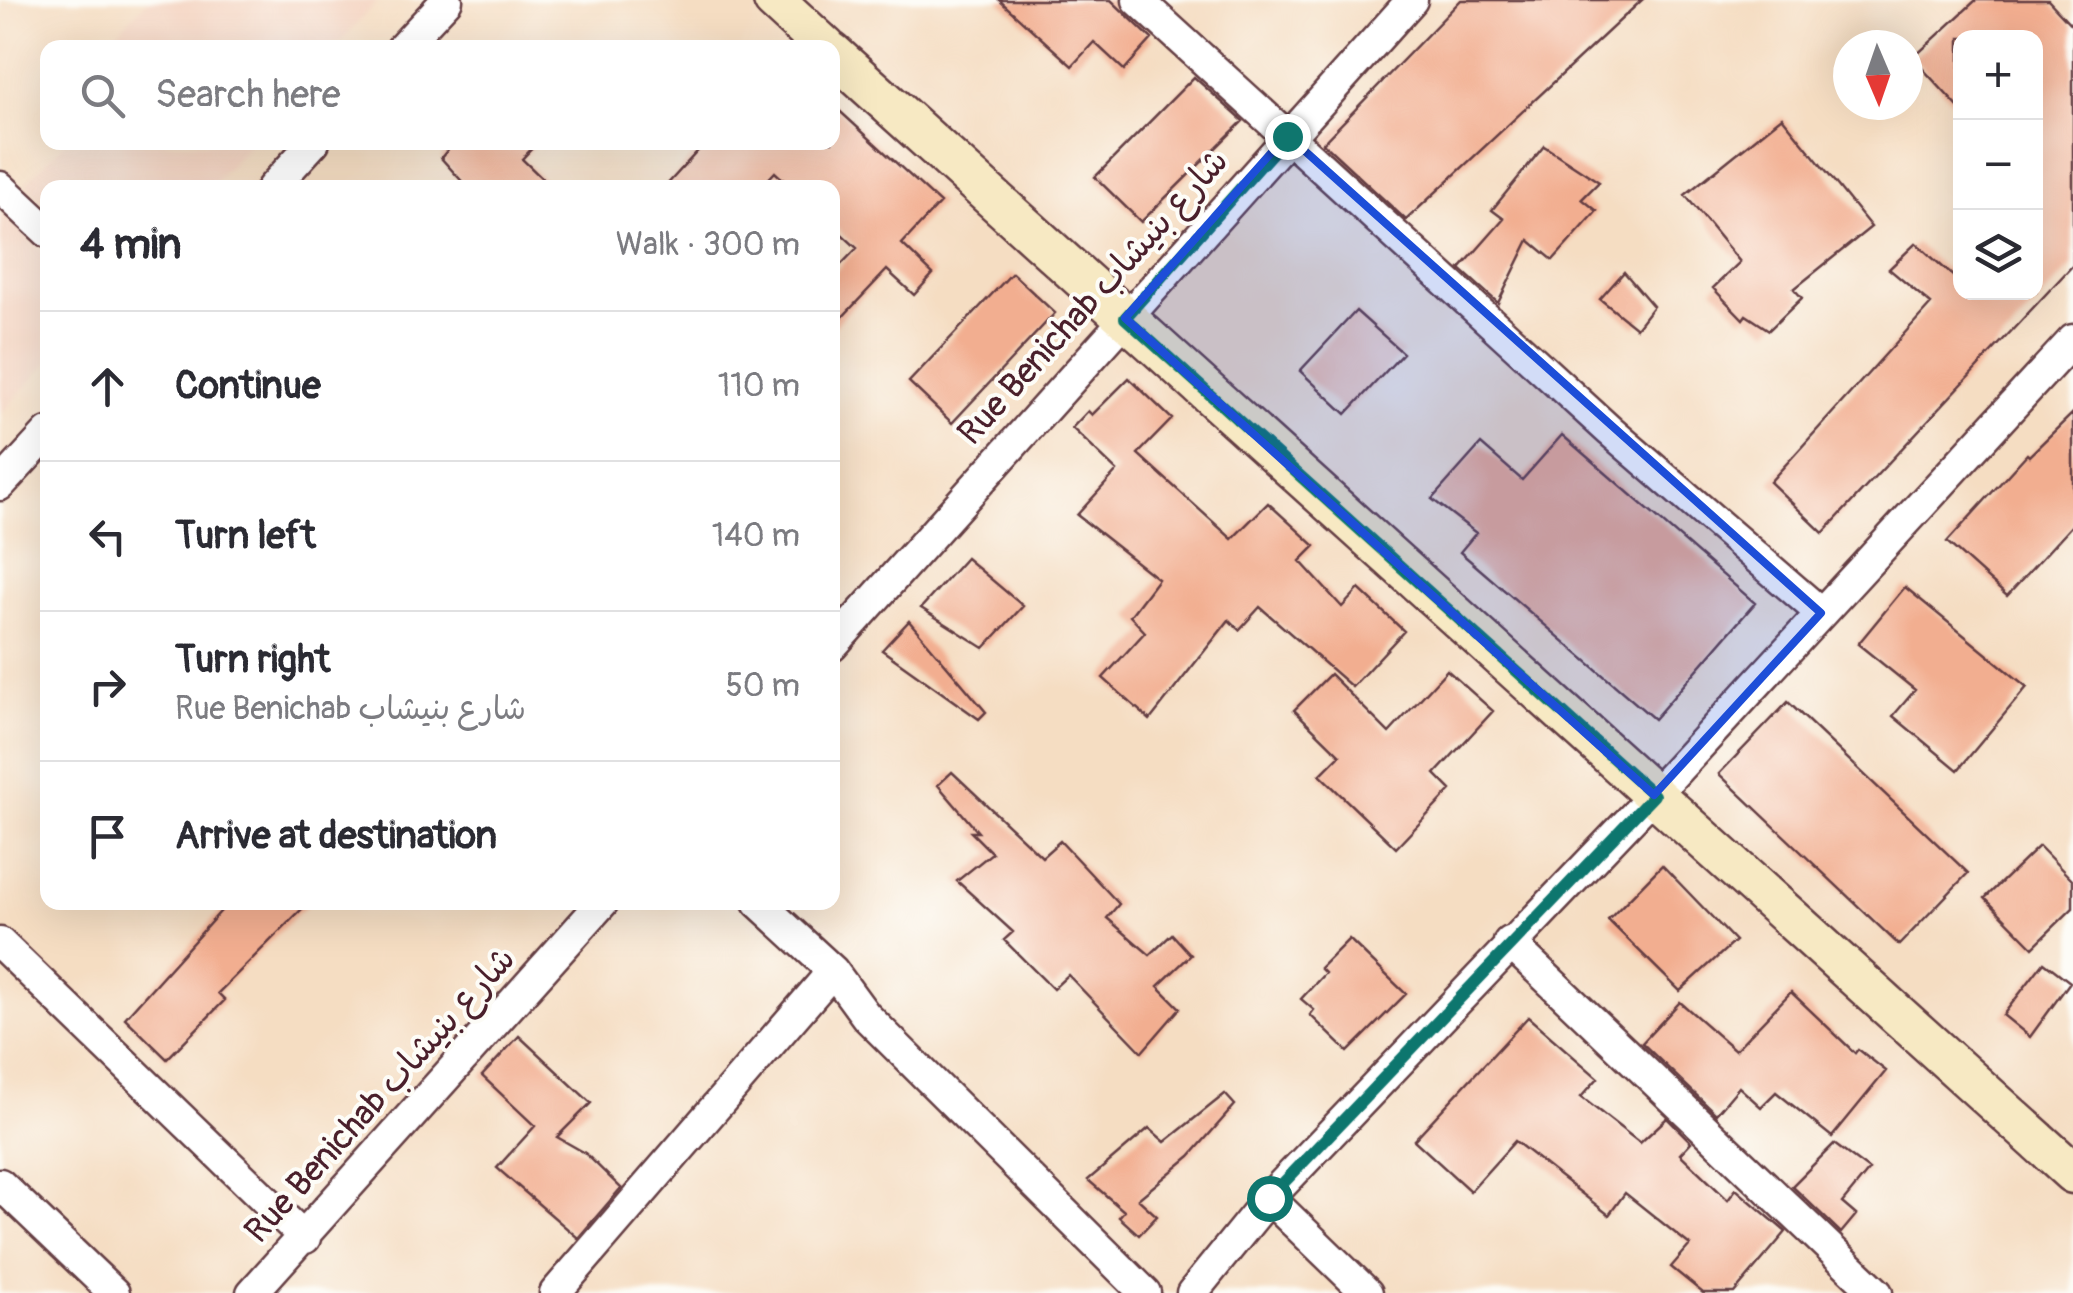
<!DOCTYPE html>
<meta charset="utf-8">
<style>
:root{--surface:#fff;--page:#f7f7f7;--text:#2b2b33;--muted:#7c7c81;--line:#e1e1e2}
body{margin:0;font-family:Pangolin,"Playpen Sans Arabic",sans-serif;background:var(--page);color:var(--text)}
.controls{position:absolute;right:30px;top:30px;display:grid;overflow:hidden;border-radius:20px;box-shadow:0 10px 40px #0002}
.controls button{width:90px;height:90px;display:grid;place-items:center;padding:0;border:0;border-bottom:2px solid var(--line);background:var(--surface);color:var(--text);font:50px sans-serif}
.compass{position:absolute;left:1833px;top:30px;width:90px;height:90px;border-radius:50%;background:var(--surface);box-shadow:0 10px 40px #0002;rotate:178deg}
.stop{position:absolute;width:30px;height:30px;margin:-22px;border:8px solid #0f766e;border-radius:50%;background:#fff}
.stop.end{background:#0f766e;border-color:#fff;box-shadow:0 2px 10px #0008}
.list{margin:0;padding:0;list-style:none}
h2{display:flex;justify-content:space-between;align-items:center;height:130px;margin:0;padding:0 40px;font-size:42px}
h2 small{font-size:32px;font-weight:400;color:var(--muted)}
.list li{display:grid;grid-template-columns:65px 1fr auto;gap:30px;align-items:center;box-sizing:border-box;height:150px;padding:0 40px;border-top:2px solid var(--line)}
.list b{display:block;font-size:38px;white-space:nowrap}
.list p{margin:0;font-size:32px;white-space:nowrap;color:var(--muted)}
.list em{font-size:32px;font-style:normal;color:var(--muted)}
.icon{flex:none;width:55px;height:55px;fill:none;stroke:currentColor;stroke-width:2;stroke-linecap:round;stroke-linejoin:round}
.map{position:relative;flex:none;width:2073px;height:1293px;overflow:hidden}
.search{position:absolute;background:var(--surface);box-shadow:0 10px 40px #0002;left:40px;top:40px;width:800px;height:110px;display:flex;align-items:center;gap:25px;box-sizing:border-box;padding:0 35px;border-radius:20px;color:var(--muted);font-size:38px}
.panel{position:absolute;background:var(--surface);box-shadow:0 10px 40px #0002;left:40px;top:180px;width:800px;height:730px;border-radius:20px}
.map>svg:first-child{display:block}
.built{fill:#f4d3c0}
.building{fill:#f2ae90}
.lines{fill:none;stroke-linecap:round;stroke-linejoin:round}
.street-casing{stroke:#643c42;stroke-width:35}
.secondary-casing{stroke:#643c42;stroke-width:45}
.street{stroke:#fff;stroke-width:30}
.secondary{stroke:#f7e9c3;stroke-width:40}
.route{stroke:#0f766e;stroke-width:12}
.marked{fill:#1d4ed8;fill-opacity:0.2;stroke:#1d4ed8;stroke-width:8;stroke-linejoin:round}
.labels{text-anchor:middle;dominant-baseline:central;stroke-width:8;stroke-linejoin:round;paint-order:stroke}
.street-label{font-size:35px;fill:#4a1f2b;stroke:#fdfcf7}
</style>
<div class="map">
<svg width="2073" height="1293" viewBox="0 0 2073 1293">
<rect width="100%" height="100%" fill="#fdfcf7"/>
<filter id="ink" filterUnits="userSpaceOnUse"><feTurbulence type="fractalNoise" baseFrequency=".01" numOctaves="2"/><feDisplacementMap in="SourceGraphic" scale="20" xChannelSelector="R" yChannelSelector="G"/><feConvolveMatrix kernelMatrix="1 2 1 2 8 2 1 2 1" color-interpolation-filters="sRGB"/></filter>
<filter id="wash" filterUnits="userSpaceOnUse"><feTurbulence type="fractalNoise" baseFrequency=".0048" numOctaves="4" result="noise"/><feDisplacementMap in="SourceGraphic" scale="40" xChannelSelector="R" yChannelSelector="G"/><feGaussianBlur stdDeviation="2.25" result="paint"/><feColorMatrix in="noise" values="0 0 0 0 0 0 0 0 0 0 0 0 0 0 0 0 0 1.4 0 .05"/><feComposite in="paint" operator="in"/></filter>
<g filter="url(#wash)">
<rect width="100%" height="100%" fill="#f5ddc2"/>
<!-- built -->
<path class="built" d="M148 0H378L336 47H104Z
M65 143V142L250 143 210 187 48 188 47 205 25 184Z
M0 210 47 255 48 362 0 415Z"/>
<g id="blocks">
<!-- building -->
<path class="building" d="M999 0H1111L1152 39 1124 70 1094 42 1072 66Z
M1461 0H1642L1406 220 1323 143Z
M1976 0H2048L2073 27V265L1823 533 1770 482 1931 304 1889 269 1916 243 1955 278 1960 272V292H2036V38H1960V109L1913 58Z
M1194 77 1243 121 1141 222 1095 177Z
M832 104 940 203 902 244 933 274 914 295 887 270 832 328V274L857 248 832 225V188H792L775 172 760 188H664L706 142H832Z
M1782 117 1871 227 1794 289 1802 298 1769 330 1746 315 1743 319 1713 288 1740 262 1685 195Z
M454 142H538L522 159 552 188H468L441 158Z
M1544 146 1599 182 1582 199 1597 211 1553 260 1529 240 1498 303 1460 269 1504 219 1492 210Z
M1624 272 1653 306 1636 328 1600 299Z
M1012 273 1055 313 952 423 909 382Z
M1356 311 1403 353 1346 414 1300 371Z
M1129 378 1172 419 1138 454 1232 539 1268 503 1315 546 1300 561 1342 607 1359 589 1404 631 1352 687 1260 607 1239 630 1229 620 1150 720 1103 678 1145 632 1130 616 1158 579 1077 515 1117 471 1072 428 1088 411 1092 415Z
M2073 413V524L2007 596 1947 542 2027 454 2029 456Z
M1562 435 1755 603 1654 719 1460 552 1476 533 1432 499 1481 444 1522 480Z
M966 558 1023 606 984 648 921 608Z
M1905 587 2027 687 1958 770 1893 716 1915 690 1858 644Z
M909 621 986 712 979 719 882 650Z
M1447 670 1493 711 1435 774 1451 790 1396 848 1320 775 1340 755 1294 710 1330 674 1389 733Z
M1788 702 1968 873 1899 945 1719 774Z
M952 772 1042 857 1060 841 1119 904 1107 918 1150 955 1172 934 1191 955 1158 986 1180 1008 1142 1052 1068 975 1053 989 1004 940 1013 932 957 881 992 853 971 832H978L938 785Z
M2039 846 2073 881V908L2033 947 1985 898Z
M1662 865 1735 941 1680 991 1608 920Z
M229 902H309L218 993 225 1000 167 1059 125 1018Z
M1349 939 1406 994 1348 1052 1310 1015 1314 1010 1301 999 1325 973 1320 968Z
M2044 962 2070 982 2030 1037 2003 1015Z
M1791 992 1855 1053 1858 1049 1886 1071 1832 1137 1776 1092 1761 1107 1739 1087 1716 1114 1642 1043 1680 1002 1735 1050Z
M1528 1017 1598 1078 1581 1097 1640 1143 1667 1118 1691 1142 1680 1154 1728 1200 1736 1189 1786 1232 1734 1293H1703L1671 1267 1690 1245 1625 1193 1609 1215 1515 1141 1470 1191 1414 1140Z
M519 1036 591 1103 557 1137 585 1153 621 1188 578 1238 497 1168 535 1126 482 1076Z
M1225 1094 1235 1105 1190 1156 1138 1199 1157 1216 1139 1235 1119 1217 1124 1211 1088 1180 1149 1128 1165 1142Z
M1834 1144 1869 1170 1842 1203 1856 1215 1841 1233 1792 1186Z"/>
</g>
</g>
<g filter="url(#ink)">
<use href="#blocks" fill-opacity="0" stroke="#643c42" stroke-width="2.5"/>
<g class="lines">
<!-- street casing -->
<g class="street-casing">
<path id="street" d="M1138 0 1610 431 1821 613
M402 48 447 0
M0 187 48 232
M272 188 314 142
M0 485 48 433
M832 646 1412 0
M758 902 833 971 866 1016 1145 1293
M1509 942 1877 1293
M0 943 305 1238
M0 1184 114 1293
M1269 1198 1367 1293
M252 1293 603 902
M555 1293 833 971
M1192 1293 1269 1198 1654 795 2073 340"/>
</g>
<!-- secondary casing -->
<g class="secondary-casing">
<path id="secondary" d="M774 0 826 48
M832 53 2073 1173"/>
</g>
<!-- street -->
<use href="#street" class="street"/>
<!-- secondary -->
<use href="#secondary" class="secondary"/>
</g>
</g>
<g class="lines" filter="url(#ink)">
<!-- route -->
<path class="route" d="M1269 1198 1654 795 1125 318 1287 136"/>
</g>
<!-- marked area -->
<path class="marked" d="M1287 135 1821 613 1654 795 1125 318Z"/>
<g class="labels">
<!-- street labels -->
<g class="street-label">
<text transform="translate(1093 297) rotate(-48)">Rue Benichab شارع بنيشاب</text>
<text transform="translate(380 1095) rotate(-48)">Rue Benichab شارع بنيشاب</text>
</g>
</g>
</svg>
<div class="controls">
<button>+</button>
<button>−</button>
<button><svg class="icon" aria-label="layers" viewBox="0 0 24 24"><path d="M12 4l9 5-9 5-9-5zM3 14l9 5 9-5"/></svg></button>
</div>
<svg class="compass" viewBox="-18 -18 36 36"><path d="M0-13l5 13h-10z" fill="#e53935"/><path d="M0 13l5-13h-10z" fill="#7c7c81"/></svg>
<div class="stop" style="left:1269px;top:1198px"></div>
<div class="stop end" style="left:1287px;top:136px"></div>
<div class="search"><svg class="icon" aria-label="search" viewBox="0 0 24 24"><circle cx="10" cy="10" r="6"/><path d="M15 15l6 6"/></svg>Search here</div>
<section class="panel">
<h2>4 min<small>Walk · 300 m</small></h2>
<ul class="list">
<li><svg class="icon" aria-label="ahead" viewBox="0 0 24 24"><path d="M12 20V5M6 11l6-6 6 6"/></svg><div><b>Continue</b></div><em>110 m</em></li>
<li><svg class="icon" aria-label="left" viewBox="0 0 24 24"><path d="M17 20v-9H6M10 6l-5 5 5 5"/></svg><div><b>Turn left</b></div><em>140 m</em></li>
<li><svg class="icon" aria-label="right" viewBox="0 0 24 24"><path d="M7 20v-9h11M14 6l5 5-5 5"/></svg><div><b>Turn right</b><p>Rue Benichab شارع بنيشاب</p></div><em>50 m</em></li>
<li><svg class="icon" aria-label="arrive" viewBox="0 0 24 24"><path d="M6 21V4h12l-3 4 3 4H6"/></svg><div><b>Arrive at destination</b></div></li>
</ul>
</section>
</div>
